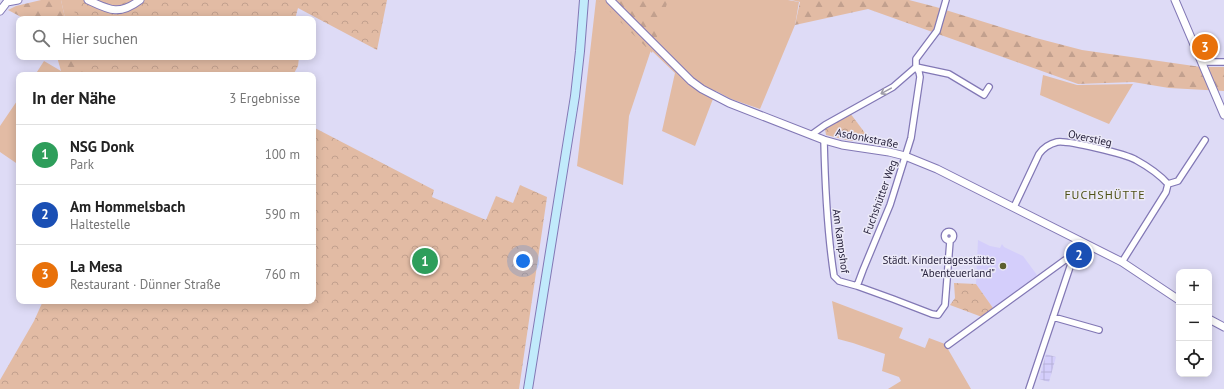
<!DOCTYPE html>
<html lang="de">
<meta charset="utf-8">
<style>
:root{--surface:#fff;--page:#f2f2f2;--text:#222;--muted:#767676;--line:#e0e0e0;--accent:#0b8043}
body{margin:0;font-family:"PT Sans",sans-serif;background:var(--page);color:var(--text)}
.controls{position:absolute;right:12px;bottom:12px;display:grid;overflow:hidden;border-radius:8px;box-shadow:0 2px 10px #0003}
.controls button{width:36px;height:36px;display:grid;place-items:center;padding:0;border:0;border-bottom:1px solid var(--line);background:var(--surface);color:var(--text);font:20px sans-serif}
.you{position:absolute;left:523px;top:261px;width:14px;height:14px;margin:-10px;border:3px solid #fff;border-radius:50%;background:#1a73e8;box-shadow:0 0 0 6px #1a73e833}
.badge{display:grid;place-items:center;width:26px;height:26px;border-radius:50%;background:var(--accent);color:#fff;font-size:13px;font-weight:700}
.pin{position:absolute;translate:-50% -50%;border:2px solid #fff;box-shadow:0 1px 4px #0006}
.list{margin:0;padding:0;list-style:none}
h2{display:flex;justify-content:space-between;align-items:center;height:52px;margin:0;padding:0 16px;font-size:17px}
h2 small{font-size:13px;font-weight:400;color:var(--muted)}
.list li{display:grid;grid-template-columns:26px 1fr auto;gap:12px;align-items:center;box-sizing:border-box;height:60px;padding:0 16px;border-top:1px solid var(--line)}
.list b{display:block;font-size:15px;white-space:nowrap}
.list p{margin:0;font-size:13px;white-space:nowrap;color:var(--muted)}
.list em{font-size:13px;font-style:normal;color:var(--muted)}
.icon{flex:none;width:22px;height:22px;fill:none;stroke:currentColor;stroke-width:2;stroke-linecap:round;stroke-linejoin:round}
.map{position:relative;flex:none;width:1224px;height:389px;overflow:hidden}
.search{position:absolute;background:var(--surface);box-shadow:0 2px 10px #0003;left:16px;top:16px;width:300px;height:44px;display:flex;align-items:center;gap:10px;box-sizing:border-box;padding:0 14px;border-radius:8px;color:var(--muted);font-size:15px}
.panel{position:absolute;background:var(--surface);box-shadow:0 2px 10px #0003;left:16px;top:72px;width:300px;height:232px;border-radius:8px}
.map>svg:first-child{display:block}
.built{fill:#d4cefb}
.industrial{fill:url(#industrial-grid)}
.grass{fill:#e2bba4}
.forest{fill:url(#forest-firs)}
.park{fill:url(#park-crowns)}
.lines{fill:none;stroke-linecap:round;stroke-linejoin:round}
.minor-casing{stroke:#8278b5;stroke-width:8}
.tertiary-casing{stroke:#8278b5;stroke-width:9}
.secondary-casing{stroke:#8278b5;stroke-width:10}
.minor{stroke:#fff;stroke-width:5.5}
.tertiary{stroke:#fff;stroke-width:7}
.secondary{stroke:#c1eafb;stroke-width:8}
.oneway{stroke:#9e9ca8}
.poi-dot{fill:#5d5f2d;stroke:#eceaf8;stroke-width:1.5}
.labels{text-anchor:middle;dominant-baseline:central;stroke-width:3;stroke-linejoin:round;paint-order:stroke}
.street-label{font-size:11px;fill:#28233d;stroke:#eceaf8}
.poi-label{font-size:11px;fill:#28233d;stroke:#eceaf8;text-anchor:end}
.neighbourhood-label{font-size:12px;letter-spacing:1px;fill:#4f5116;stroke:#eceaf8}
</style>
<div class="map">
<svg width="1224" height="389" viewBox="0 0 1224 389">
<defs>
<pattern id="industrial-grid" width="8" height="8" patternUnits="userSpaceOnUse"><rect width="8" height="8" fill="#d4cefb"/><path d="M0 4h8M4 0v8" fill="none" stroke="#b6b1d8"/></pattern>
<pattern id="forest-firs" width="22" height="20" patternUnits="userSpaceOnUse"><rect width="22" height="20" fill="#e2bba4"/><path d="M5 1l3.5 6h-7zM16 11l3.5 6h-7z" fill="#c2a08e"/></pattern>
<pattern id="park-crowns" width="20" height="18" patternUnits="userSpaceOnUse"><rect width="20" height="18" fill="#e2bba4"/><path d="M2 6a3 3 0 1 1 6 0M12 15a3 3 0 1 1 6 0" fill="none" stroke="#c2a08e"/></pattern>
</defs>
<rect width="100%" height="100%" fill="#dedbf6"/>
<!-- built -->
<path class="built" d="M978 240 990 246 1000 248 1002 244 1004 247 1023 256 1037 275 993 308 976 284Z"/>
<!-- industrial -->
<path class="industrial" d="M1046 354 1056 357 1049 382 1039 379Z"/>
<!-- grass -->
<path class="grass" d="M61 0H88L117 19H67L65 18Z
M596 0H788L799 2 795 25 760 109 731 99 716 91 695 146 662 131 675 73 651 50 629 116 623 185 577 166Z
M44 61 61 71V75H35Z
M1043 75 1077 85 1133 84 1109 124 1040 95Z
M19 98V165L0 152V126Z
M832 301 903 328 899 338 925 348 929 338 945 344 971 389H888L901 381 899 377 882 371 885 354 853 343 838 339Z"/>
<!-- forest -->
<path class="forest" d="M41 0H61L65 18 67 19H25L8 10 16 6Z
M598 0H668L652 53Z
M791 0H909L936 7 1036 38 1082 50 1201 67H1224V91L1169 88 1133 82 1078 84 868 9 795 25 800 2Z
M57 57H83V73L86 75H61V71Z"/>
<!-- park -->
<path class="park" d="M72 0H387L377 50 298 8 295 19H76Z
M82 57H299L298 66 293 75H83Z
M850 113 865 133 863 140 851 141 826 135 825 129Z
M313 127 434 190 432 197 486 220 496 196 513 203 520 185 547 197 519 389H0V380L34 321 43 301H313Z
M954 283 976 284 993 308 982 317 950 305 955 298Z"/>
<g class="lines">
<!-- minor casing -->
<g class="minor-casing">
<path id="minor" d="M1202 62H1224
M811 135 825 125 893 87 916 67 949 74 984 95 989 87
M824 140C825 185 827 231 834 276L839 281 857 286 893 299 932 314 938 315 945 305 950 241
M1168 184 1178 181 1205 140
M1014 207 1039 154C1044 147 1049 144 1057 142 1067 140 1126 154 1136 160 1147 166 1159 174 1168 184L1166 192 1122 262
M944.5 236a4.5 4.5 0 1 1 9 0a4.5 4.5 0 1 1-9 0Z
M857 286 863 270 890 205 911 138 920 77 919 72 916 67V59L937 31 946 0
M1053 317 1099 330
M948 345 1065 260 1072 261
M1029 389 1079 240"/>
</g>
<!-- tertiary casing -->
<g class="tertiary-casing">
<path id="tertiary" d="M88 0C109 10 119 16 140 0
M610 0 691 81 702 89 729 103 824 140 842 145 889 152 905 156 937 169 1122 262 1179 300
M1175 0 1224 115
M0 11 7 2 18 0
M1209 319 1224 327"/>
</g>
<!-- secondary casing -->
<g class="secondary-casing">
<path id="secondary" d="M528 389 575 96 580 51 584 0"/>
</g>
<!-- minor -->
<use href="#minor" class="minor"/>
<!-- tertiary -->
<use href="#tertiary" class="tertiary"/>
<!-- secondary -->
<use href="#secondary" class="secondary"/>
</g>
<!-- one-way arrows -->
<defs><path id="oneway-shaft" d="M-6 0H5M1.5-3L5.5 0L1.5 3" fill="none" stroke-width="1.6" stroke-linecap="round" stroke-linejoin="round"/></defs>
<use class="oneway" href="#oneway-shaft" transform="translate(886 91) rotate(151)"/>
<!-- markers -->
<circle class="poi-dot" cx="1003" cy="266" r="4"/>
<g class="labels">
<!-- street labels -->
<g class="street-label">
<text transform="translate(867 138) rotate(11)">Asdonkstraße</text>
<text transform="translate(1090 138) rotate(12)">Overstieg</text>
<text transform="translate(880 197) rotate(-70)">Fuchshütter Weg</text>
<text transform="translate(841 241) rotate(82)">Am Kampshof</text>
</g>
<!-- poi labels -->
<g class="poi-label">
<text x="995" y="260">Städt. Kindertagesstätte<tspan x="995" dy="13">"Abenteuerland"</tspan></text>
</g>
<!-- neighbourhood labels -->
<g class="neighbourhood-label">
<text x="1105" y="194">FUCHSHÜTTE</text>
</g>
</g>
</svg>
<div class="controls">
<button>+</button>
<button>−</button>
<button><svg class="icon" aria-label="locate" viewBox="0 0 24 24"><circle cx="12" cy="12" r="6"/><path d="M12 2v4M12 18v4M2 12h4M18 12h4"/></svg></button>
</div>
<div class="you"></div>
<div class="pin badge" style="left:425px;top:261px;background:#2e9e5b">1</div>
<div class="pin badge" style="left:1079px;top:255px;background:#1a4fb4">2</div>
<div class="pin badge" style="left:1205px;top:47px;background:#e8710a">3</div>
<div class="search"><svg class="icon" aria-label="search" viewBox="0 0 24 24"><circle cx="10" cy="10" r="6"/><path d="M15 15l6 6"/></svg>Hier suchen</div>
<section class="panel">
<h2>In der Nähe<small>3 Ergebnisse</small></h2>
<ul class="list">
<li><span class="badge" style="background:#2e9e5b">1</span><div><b>NSG Donk</b><p>Park</p></div><em>100 m</em></li>
<li><span class="badge" style="background:#1a4fb4">2</span><div><b>Am Hommelsbach</b><p>Haltestelle</p></div><em>590 m</em></li>
<li><span class="badge" style="background:#e8710a">3</span><div><b>La Mesa</b><p>Restaurant · Dünner Straße</p></div><em>760 m</em></li>
</ul>
</section>
</div>
